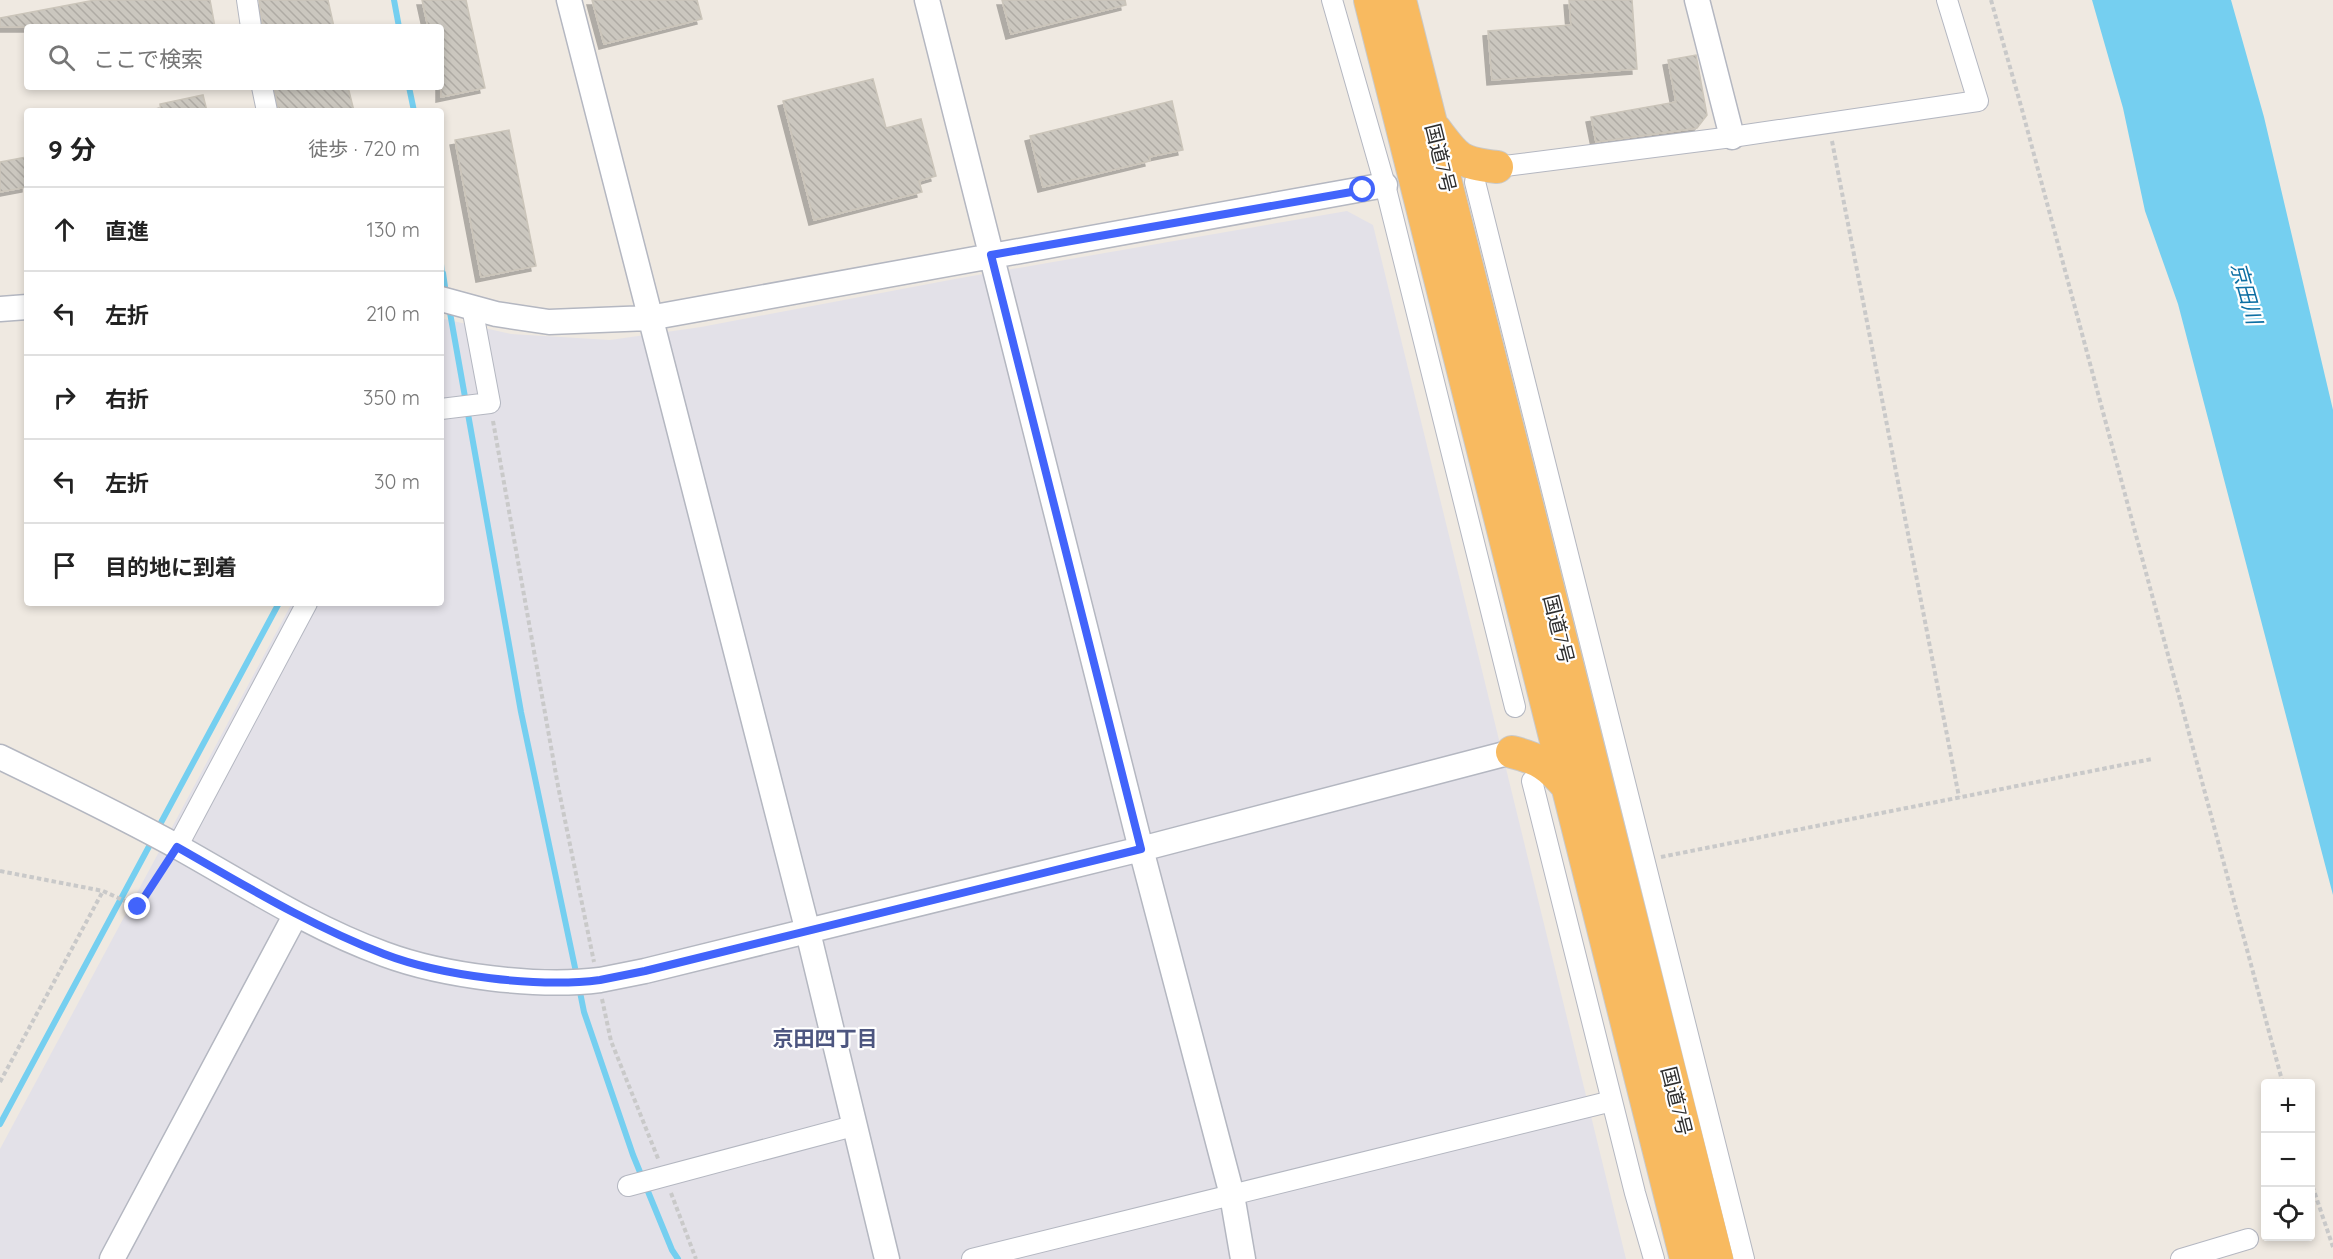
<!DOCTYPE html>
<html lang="ja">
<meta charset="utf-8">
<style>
:root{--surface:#fff;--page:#f6f6f6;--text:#222;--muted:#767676;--line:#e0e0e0}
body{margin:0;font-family:Quicksand,"Noto Sans JP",sans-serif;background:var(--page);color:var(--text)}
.controls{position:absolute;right:18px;bottom:18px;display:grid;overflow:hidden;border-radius:6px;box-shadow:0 3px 9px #0003}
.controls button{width:54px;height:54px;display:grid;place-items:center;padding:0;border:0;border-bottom:2px solid var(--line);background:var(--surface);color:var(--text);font:30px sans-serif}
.stop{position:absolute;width:18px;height:18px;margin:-14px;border:4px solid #4264fb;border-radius:50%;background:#fff}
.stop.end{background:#4264fb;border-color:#fff;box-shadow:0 2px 6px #0008}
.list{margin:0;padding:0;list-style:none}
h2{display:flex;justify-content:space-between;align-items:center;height:78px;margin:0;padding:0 24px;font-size:26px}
h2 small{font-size:20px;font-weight:400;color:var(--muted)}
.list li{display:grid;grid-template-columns:39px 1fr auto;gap:18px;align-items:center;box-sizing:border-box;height:84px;padding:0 24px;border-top:2px solid var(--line)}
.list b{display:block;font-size:22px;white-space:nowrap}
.list em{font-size:20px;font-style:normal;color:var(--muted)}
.icon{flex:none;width:33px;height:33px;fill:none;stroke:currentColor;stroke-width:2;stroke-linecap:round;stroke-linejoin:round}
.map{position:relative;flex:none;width:2333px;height:1259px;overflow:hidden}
.search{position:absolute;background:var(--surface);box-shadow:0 3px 9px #0003;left:24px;top:24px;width:420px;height:66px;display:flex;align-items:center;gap:15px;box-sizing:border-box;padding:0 21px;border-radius:6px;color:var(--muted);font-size:22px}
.panel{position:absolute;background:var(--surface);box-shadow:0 3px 9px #0003;left:24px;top:108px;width:420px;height:498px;border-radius:6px}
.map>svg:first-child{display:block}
.industrial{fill:#e3e1e8}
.water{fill:#75cff0}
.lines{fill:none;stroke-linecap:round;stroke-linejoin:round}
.stream{stroke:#75cff0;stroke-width:6}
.building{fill:url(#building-back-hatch);stroke:#cbc5ba;stroke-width:1.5;filter:url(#shadow)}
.minor-casing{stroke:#b4b7c1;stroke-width:22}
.tertiary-casing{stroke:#b4b7c1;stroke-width:27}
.trunk-casing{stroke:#c9c9c9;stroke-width:34}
.path{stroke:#c9c9c9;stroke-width:4;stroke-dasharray:4.5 3;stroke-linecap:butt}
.minor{stroke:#fff;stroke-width:20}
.tertiary{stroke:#fff;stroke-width:24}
.trunk{stroke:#f8ba60;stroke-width:32}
.route{stroke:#4264fb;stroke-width:8}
.labels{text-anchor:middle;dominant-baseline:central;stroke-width:4.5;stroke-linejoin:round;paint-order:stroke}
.street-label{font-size:20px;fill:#2e2e2e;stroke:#fff}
.water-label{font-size:21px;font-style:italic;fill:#0d6fa3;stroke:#fff}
.neighbourhood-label{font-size:21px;font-weight:bold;fill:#4d5680;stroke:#fff}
</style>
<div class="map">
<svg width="2333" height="1259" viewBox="0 0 2333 1259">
<defs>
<pattern id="building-back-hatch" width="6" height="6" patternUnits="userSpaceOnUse" patternTransform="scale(1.5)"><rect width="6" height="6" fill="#cbc7bf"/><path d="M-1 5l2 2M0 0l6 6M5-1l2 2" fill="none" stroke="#afaba4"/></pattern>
<filter id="shadow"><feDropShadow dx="-5" dy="5" stdDeviation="0" flood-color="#0004"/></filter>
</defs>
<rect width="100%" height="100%" fill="#efe9e1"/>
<!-- industrial -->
<path class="industrial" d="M1347 211 1373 225 1626 1259H0V1149L292 603H441V325L444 319 511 334 610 340 701 327 955 279Z"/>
<!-- water -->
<path class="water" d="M2092 0H2231L2264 117 2333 410V895L2178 304 2145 211 2123 108Z"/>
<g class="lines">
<!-- stream -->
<path class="stream" d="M394 0 399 27
M409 87 414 111
M441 264 442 275
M443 273 446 294
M449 307 521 712 577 977
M157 830 279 603
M579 987 584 1012 633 1155 672 1250 678 1259
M0 1124 153 839"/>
</g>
<!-- building -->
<path class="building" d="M95 0H210L215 27H0V18Z
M259 0H328L334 27H263Z
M422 0H466L485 88 441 97V27H428Z
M592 0H697L702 19 604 44Z
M1002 0H1125L1126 5 1011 34Z
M1569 0H1632L1637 69 1492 80 1488 31 1571 25Z
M1696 55 1707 115 1697 128 1596 142 1591 117 1676 102 1668 60Z
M873 79 886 128 921 119 936 176 919 181 922 192 814 220 783 101Z
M274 87H348L354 111H279Z
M203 95 207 111H161L160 104Z
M1172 101 1183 150 1149 157 1150 161 1043 187 1030 136Z
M509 130 536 266 481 277 455 140Z
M27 157V187L0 192V162Z"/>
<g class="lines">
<!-- minor casing -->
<g class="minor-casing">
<path id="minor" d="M247 0 251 27
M1332 0 1385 185 1515 707
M262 87 267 111
M1497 167 1732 137 1978 101 1947 0
M1475 182 1744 1259
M441 409 490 403 472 307
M1532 781 1635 1193 1654 1259
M177 847 307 603
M628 1186 853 1126
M972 1259 1612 1101
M2181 1259 2248 1239"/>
</g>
<!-- tertiary casing -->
<g class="tertiary-casing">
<path id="tertiary" d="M569 0 808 932 887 1259
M927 0 1141 849 1232 1195 1243 1259
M1697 0 1732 137
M441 299 496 314 549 322 649 318 1385 185
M0 309 27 307
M0 757C60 786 120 815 178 847 246 885 312 928 384 954 443 976 538 988 600 980 615 977 630 974 645 971L1141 849 1512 752
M112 1259 296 914"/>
</g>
<!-- trunk casing -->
<g class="trunk-casing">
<path id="trunk" d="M1370 0 1686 1259
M1400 0 1717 1259
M1435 129C1457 159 1460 163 1497 167
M1512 752C1540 759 1549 765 1568 787"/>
</g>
<!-- path -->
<path class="path" d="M1991 0 2021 106 2283 1084
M1832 141 1959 797
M493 421 558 786 594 962
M1661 857 2152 759
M0 871 103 891 138 907 166 864
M602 999 611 1041 659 1161
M0 1082 103 891
M2310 1179 2333 1247
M671 1193 696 1259"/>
<!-- minor -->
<use href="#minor" class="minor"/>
<!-- tertiary -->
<use href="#tertiary" class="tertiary"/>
<!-- trunk -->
<use href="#trunk" class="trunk"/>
</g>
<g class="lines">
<!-- route -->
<path class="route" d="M138 907 177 847C244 885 311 926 384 954 441 976 539 988 600 980 615 977 630 974 645 971L1141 849 991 255 1363 190"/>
</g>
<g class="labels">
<!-- street labels -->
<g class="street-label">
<text transform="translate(1441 158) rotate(76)">国道7号</text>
<text transform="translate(1559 629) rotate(76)">国道7号</text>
<text transform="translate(1677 1101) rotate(76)">国道7号</text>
</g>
<!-- water labels -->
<g class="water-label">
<text transform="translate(2247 293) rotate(74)">京田川</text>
</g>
<!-- neighbourhood labels -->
<g class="neighbourhood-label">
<text x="825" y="1038">京田四丁目</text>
</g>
</g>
</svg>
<div class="controls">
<button>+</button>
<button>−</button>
<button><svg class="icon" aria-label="locate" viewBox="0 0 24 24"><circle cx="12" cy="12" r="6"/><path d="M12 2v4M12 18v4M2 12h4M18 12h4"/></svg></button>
</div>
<div class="stop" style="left:1363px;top:190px"></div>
<div class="stop end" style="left:138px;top:907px"></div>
<div class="search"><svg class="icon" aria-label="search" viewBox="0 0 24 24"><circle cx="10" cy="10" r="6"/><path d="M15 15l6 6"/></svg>ここで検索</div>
<section class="panel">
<h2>9 分<small>徒歩 · 720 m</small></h2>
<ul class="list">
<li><svg class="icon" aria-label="ahead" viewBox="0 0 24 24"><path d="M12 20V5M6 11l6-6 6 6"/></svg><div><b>直進</b></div><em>130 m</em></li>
<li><svg class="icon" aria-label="left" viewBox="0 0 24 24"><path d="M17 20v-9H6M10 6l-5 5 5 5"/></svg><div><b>左折</b></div><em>210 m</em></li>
<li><svg class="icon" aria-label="right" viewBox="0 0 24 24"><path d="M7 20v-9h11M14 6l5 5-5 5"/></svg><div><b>右折</b></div><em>350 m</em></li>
<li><svg class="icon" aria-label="left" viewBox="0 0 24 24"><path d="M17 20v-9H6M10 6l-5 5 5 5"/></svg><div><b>左折</b></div><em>30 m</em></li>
<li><svg class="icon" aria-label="arrive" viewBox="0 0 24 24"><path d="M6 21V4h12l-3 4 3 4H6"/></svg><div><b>目的地に到着</b></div></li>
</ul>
</section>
</div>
